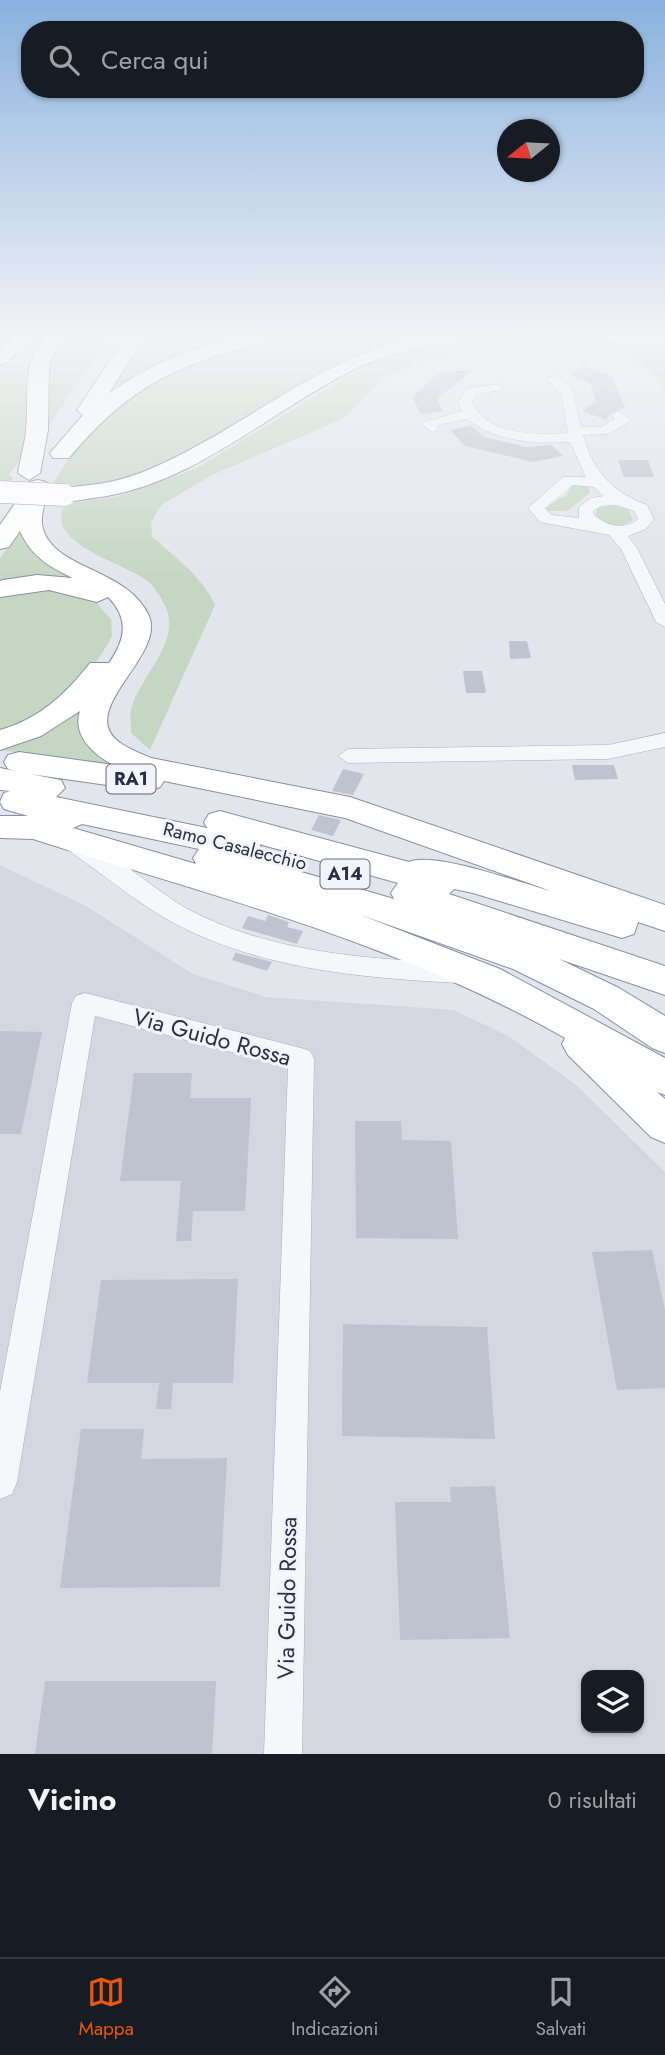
<!DOCTYPE html>
<html lang="it">
<style>
:root{--surface:#171b24;--page:#20242c;--text:#f1f3f6;--muted:#9ea1a6;--line:#363941;--accent:#ea580c}
body{margin:0;font-family:Jost,sans-serif;background:var(--page);color:var(--text)}
.controls{position:absolute;right:21px;bottom:21px;display:grid;overflow:hidden;border-radius:14px;box-shadow:0 2px 5px #0004}
.controls button{width:63px;height:63px;display:grid;place-items:center;padding:0;border:0;border-bottom:2px solid var(--line);background:var(--surface);color:var(--text);font:35px sans-serif}
.compass{position:absolute;left:497px;top:119px;width:63px;height:63px;border-radius:50%;background:var(--surface);box-shadow:0 2px 5px #0004;rotate:252deg}
.list{margin:0;padding:0;list-style:none}
h2{display:flex;justify-content:space-between;align-items:center;height:91px;margin:0;padding:0 28px;font-size:30px}
h2 small{font-size:23px;font-weight:400;color:var(--muted)}
.icon{flex:none;width:38px;height:38px;fill:none;stroke:currentColor;stroke-width:2;stroke-linecap:round;stroke-linejoin:round}
.map{position:relative;flex:none;width:665px;height:1754px;overflow:hidden}
.search{position:absolute;background:var(--surface);box-shadow:0 2px 5px #0004;left:21px;right:21px;top:21px;height:77px;display:flex;align-items:center;gap:18px;box-sizing:border-box;padding:0 24px;border-radius:28px;color:var(--muted);font-size:26px}
.sheet{height:203px;background:var(--surface)}
nav{display:flex;justify-content:space-around;align-items:center;box-sizing:border-box;height:98px;border-top:2px solid var(--line);background:var(--surface);font-size:19px;color:var(--muted)}
nav a{display:grid;justify-items:center;gap:4px}
nav .on{color:var(--accent)}
.map>svg:first-child{display:block}
.built{fill:#d4d7e1;fill-rule:evenodd}
.green{fill:#c5d7c3}
.building{fill:#bfc3d0}
.lines{fill:none;stroke-linecap:round;stroke-linejoin:round}
.minor-casing{stroke:#abaeba;stroke-width:1}
.highway-casing{stroke:#888fa4;stroke-width:2}
.minor{fill:#f6f7fa;fill-rule:evenodd}
.highway{fill:#fff;fill-rule:evenodd}
.highway-bridge-casing{stroke:#888fa4;stroke-width:23;stroke-linecap:butt}
.highway-bridge{stroke:#fff;stroke-width:22}
.labels{text-anchor:middle;dominant-baseline:central;stroke-width:6;stroke-linejoin:round;paint-order:stroke}
.shield{fill:#f3f4f9;stroke:#656a7c;stroke-width:2}
.shield-label{font-size:18px;font-weight:bold;fill:#282f46}
.street-label{font-size:19px;fill:#282f46;stroke:#f3f4f9}
.near-street-label{font-size:23px;fill:#282f46;stroke:#f3f4f9}
</style>
<div class="map">
<svg width="665" height="1754" viewBox="0 0 665 1754">
<rect width="100%" height="100%" fill="#e3e5ec"/>
<!-- built -->
<path class="built" d="M0 865 86 906 193 974 266 997 454 1010 510 1037 576 1085 665 1172V1754H0ZM586 1675H639V1728H586Z"/>
<!-- green -->
<path class="green" d="M67 333H112L47 429 42 367Z
M149 333H265L239 339 109 395Z
M304 333H451L401 342 344 362 220 440 135 480 47 493C61 472 73 447 90 430 145 373 228 345 304 333Z
M560 338 665 346V389L649 368 608 351 589 349 550 356 490 352 419 362 384 378 345 416 331 424 212 475 161 505 151 523 152 536C175 558 201 575 215 605L150 750 131 733C131 725 129 714 132 706 142 674 185 638 163 602 160 596 155 589 151 584 130 563 42 546 65 504L119 496 197 468 369 363 451 344Z
M18 363 30 373C29 411 36 446 8 475L13 478 5 490 0 489V364Z
M573 483 589 486 590 493 567 511H546L544 508 566 495Z
M613 505 629 510 633 520C621 529 608 525 596 518L597 508Z
M21 530 104 590 0 585V558Z
M40 587 92 598 111 619 112 636 108 644 74 694 0 735V594Z
M79 708 112 764 110 766 0 750V746Z"/>
<!-- building -->
<path class="building" d="M583 366 612 377 625 408 611 413 606 420 583 411 596 401 590 383 570 375Z
M474 369 437 399 443 411 421 414 412 397 439 373Z
M471 426 484 437 527 447 552 445 563 456 533 462 465 446 450 430Z
M618 460H648L654 477H624Z
M509 641H527L531 658 510 659Z
M463 671H482L486 693H466Z
M572 765H614L618 779 575 780Z
M343 769 364 774 353 795 332 791Z
M319 815 341 820 333 836 311 830Z
M268 915 289 922 287 927 303 931 297 944 242 928 248 916 265 921Z
M236 952 237 953 272 962 267 971 232 960Z
M0 1031 42 1032 21 1134H0Z
M134 1073H192L190 1098H251L245 1211H193L191 1241H176L181 1181H120Z
M355 1121H401L402 1140 451 1141 458 1239 356 1238Z
M652 1250 665 1310V1388L617 1390 592 1252Z
M238 1279 233 1383H173L171 1409H156L159 1383H87L101 1280Z
M343 1324 487 1327 495 1439 342 1436Z
M81 1429H144L141 1459 227 1458 220 1587 60 1588Z
M495 1486 510 1638 400 1640 395 1502H451L450 1487Z
M45 1681H216L212 1754H35Z"/>
<g class="lines">
<!-- minor casing -->
<g class="minor-casing">
<path id="minor" d="M554 375 571 386 581 427H601L615 419 612 415 619 411 631 420 609 434 583 435C593 471 612 492 647 505L654 519 646 529 628 536 637 548 665 604V627L656 622 621 549 609 535 540 522 528 508 563 477H586L570 442C534 444 497 442 467 419L438 425 437 431 432 432 421 423 462 411 458 402 467 388 501 384V390L477 394 472 402C487 436 537 435 568 433L561 394 547 379ZM573 485 594 487 604 496 591 498 579 507V518L551 515 545 508ZM617 505 634 511 638 519C624 531 608 526 595 516L593 511 601 506Z
M665 733V747L608 759 348 763 338 756 348 749 608 745Z
M73 834C102 843 153 889 184 907 268 953 366 959 459 963L468 966 471 973 468 980 459 983C360 978 258 969 170 921 133 900 100 872 65 848L62 842 65 836Z
M85 993 301 1048 310 1051 314 1059 302 1754H264L288 1067 95 1016 17 1482 12 1494 0 1499V1392L72 1003 76 996Z"/>
</g>
<!-- highway casing -->
<g class="highway-casing">
<path id="highway" d="M21 333H42L7 362 0 364V349Z
M50 333H71L58 346 49 364 48 430 40 473 29 480 18 473C20 459 25 444 26 430 30 396 19 358 50 333Z
M128 333H147L109 393C162 356 225 333 288 333L286 337C187 361 136 378 69 458H53L50 453 83 415 77 410Z
M439 333H509L500 339C452 342 403 347 359 367 270 410 194 486 93 498 80 500 68 503 56 500L52 495 56 490C71 486 88 486 104 483 128 479 152 469 174 458 270 410 328 351 439 333Z
M645 333H665V340L647 337Z
M38 480 46 482 50 487C46 500 39 516 43 529 55 570 129 569 149 616 166 657 72 712 122 744 131 750 142 754 151 758L350 797 665 905V931L638 922 634 934 622 938 473 893 454 889 449 894 665 966V995L559 959 619 988 665 1016V1053L652 1048 594 1009 513 969 358 914 500 969 665 1058V1095L657 1092 665 1099V1143L651 1137 568 1055 562 1044 565 1038C395 941 218 898 33 839L0 838V816H28L4 809 0 802 4 793 10 791 0 790V768L15 771 8 769 4 762 8 755 19 752 114 765C94 755 72 736 80 711L41 736 0 750V730C39 719 66 694 90 663H109C126 639 129 618 108 597L97 602 49 590 0 597V581L3 580 37 575 73 578C49 567 31 556 20 531L9 547 0 549V525L30 482ZM30 774 149 791 160 787 164 781 345 818 551 891C521 883 434 851 409 862L220 811 209 814 204 822 207 828 56 797 65 788 61 780ZM82 824 199 849 193 858 196 864 73 828ZM259 844 398 883 391 893 394 899 250 857 256 855 261 847Z"/>
</g>
<!-- minor -->
<use href="#minor" class="minor"/>
<!-- highway -->
<use href="#highway" class="highway"/>
<!-- highway-bridge casing -->
<g class="highway-bridge-casing">
<path id="highway-bridge" d="M0 492 64 495"/>
</g>
<!-- highway-bridge -->
<use href="#highway-bridge" class="highway-bridge"/>
</g>
<!-- sky -->
<linearGradient id="sky" x2="0" y2="1"><stop stop-color="#89b1de"/><stop offset="0.58" stop-color="#f2f3f6"/><stop offset="1" stop-color="#f2f3f6" stop-opacity="0"/></linearGradient>
<rect width="665" height="579" fill="url(#sky)"/>
<g class="labels">
<!-- shield labels -->
<g class="shield">
<rect x="106.5" y="764.5" width="49" height="29" rx="5"/>
<rect x="320.5" y="859.5" width="49" height="29" rx="5"/>
</g>
<g class="shield-label">
<text x="131" y="779">RA1</text>
<text x="345" y="874">A14</text>
</g>
<!-- street labels -->
<g class="street-label">
<text transform="translate(235 846) rotate(14)">Ramo Casalecchio</text>
</g>
<!-- near-street labels -->
<g class="near-street-label">
<text transform="translate(212 1037) rotate(15)">Via Guido Rossa</text>
<text transform="translate(287 1598) rotate(-89)">Via Guido Rossa</text>
</g>
</g>
</svg>
<div class="controls">
<button><svg class="icon" aria-label="layers" viewBox="0 0 24 24"><path d="M12 4l9 5-9 5-9-5zM3 14l9 5 9-5"/></svg></button>
</div>
<svg class="compass" viewBox="-18 -18 36 36"><path d="M0-13l5 13h-10z" fill="#e53935"/><path d="M0 13l5-13h-10z" fill="#9ea1a6"/></svg>
<div class="search"><svg class="icon" aria-label="search" viewBox="0 0 24 24"><circle cx="10" cy="10" r="6"/><path d="M15 15l6 6"/></svg>Cerca qui</div>
</div>
<section class="sheet">
<h2>Vicino<small>0 risultati</small></h2>
<ul class="list">
</ul>
</section>
<nav>
<a class="on"><svg class="icon" aria-label="map" viewBox="0 0 24 24"><path d="M3 6l6-2 6 2 6-2v14l-6 2-6-2-6 2zM9 4v14M15 6v14"/></svg>Mappa</a>
<a><svg class="icon" aria-label="directions" viewBox="0 0 24 24"><path d="M12 3l9 9-9 9-9-9zM9 14v-3h6M13 9l2 2-2 2"/></svg>Indicazioni</a>
<a><svg class="icon" aria-label="saved" viewBox="0 0 24 24"><path d="M7 4h10v16l-5-4-5 4z"/></svg>Salvati</a>
</nav>
